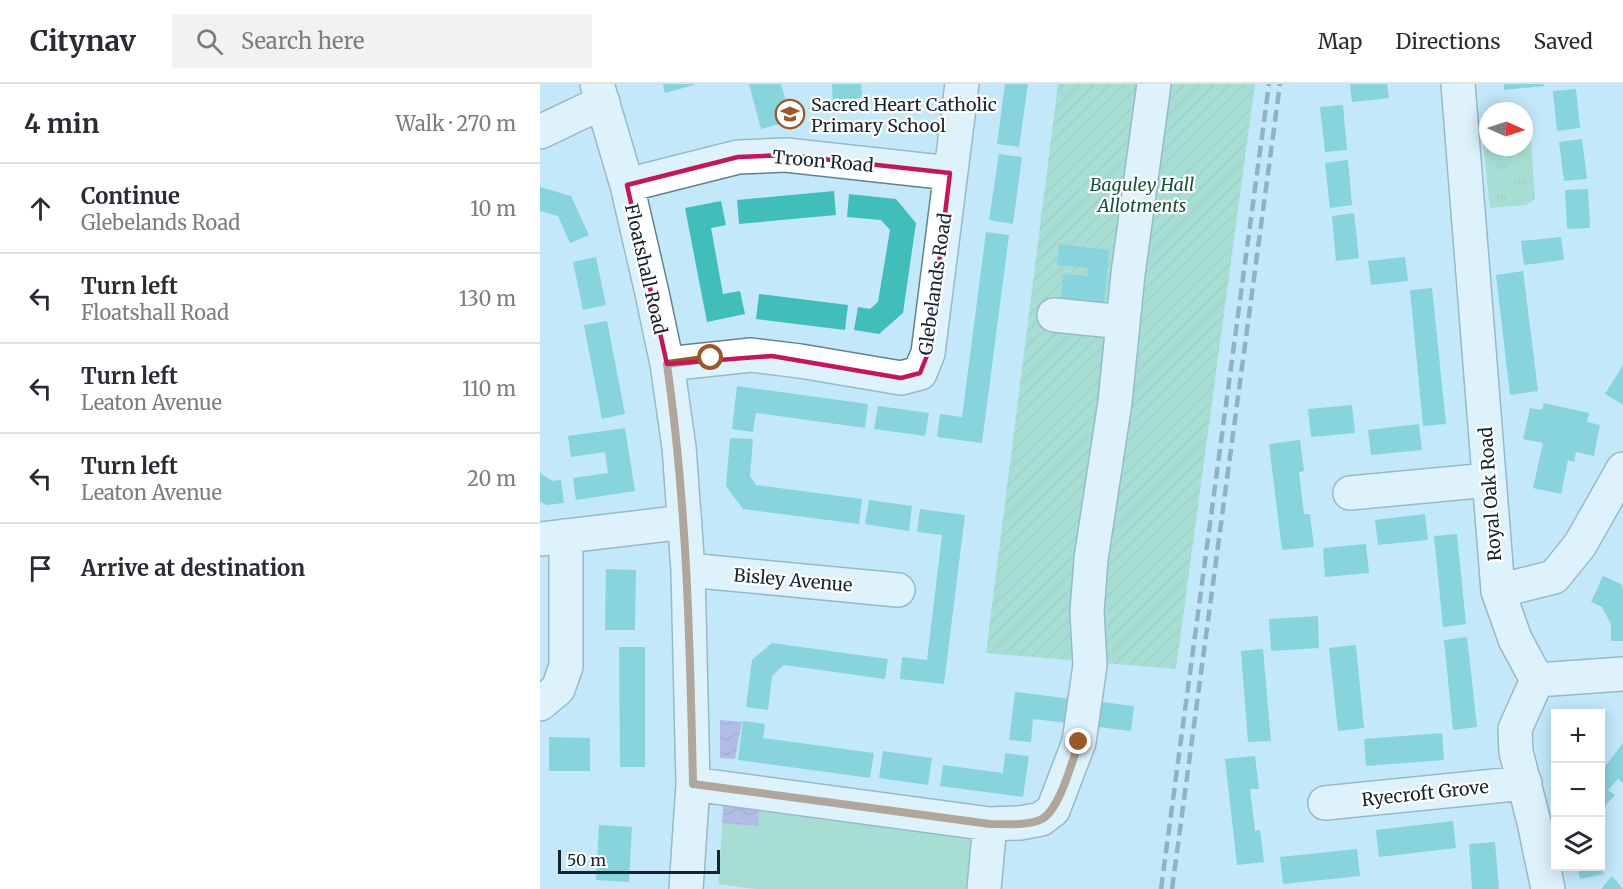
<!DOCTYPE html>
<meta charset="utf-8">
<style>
:root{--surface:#fff;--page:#f2f2f3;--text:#2b2b33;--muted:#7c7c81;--line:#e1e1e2}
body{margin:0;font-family:Merriweather,serif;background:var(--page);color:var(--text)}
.controls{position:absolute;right:18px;bottom:18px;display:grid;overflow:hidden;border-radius:0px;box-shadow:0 3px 15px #0003}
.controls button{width:54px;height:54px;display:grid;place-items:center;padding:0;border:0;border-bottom:2px solid var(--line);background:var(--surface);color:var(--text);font:30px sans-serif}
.compass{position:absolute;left:939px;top:18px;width:54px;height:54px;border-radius:50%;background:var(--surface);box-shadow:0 3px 15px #0003;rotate:93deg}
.scale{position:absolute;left:18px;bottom:15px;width:162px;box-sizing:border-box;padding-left:6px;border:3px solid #16242b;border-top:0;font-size:16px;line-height:21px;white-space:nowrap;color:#16242b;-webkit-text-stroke:4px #fff;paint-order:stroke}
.stop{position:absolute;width:18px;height:18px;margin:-14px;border:4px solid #9b5828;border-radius:50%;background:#fff}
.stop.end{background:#9b5828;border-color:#fff;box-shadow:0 2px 6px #0008}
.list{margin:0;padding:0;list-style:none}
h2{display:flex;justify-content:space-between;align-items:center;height:78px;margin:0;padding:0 24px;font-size:26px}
h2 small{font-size:20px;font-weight:400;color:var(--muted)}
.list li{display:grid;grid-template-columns:39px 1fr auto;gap:18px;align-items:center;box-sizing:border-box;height:90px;padding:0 24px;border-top:2px solid var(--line)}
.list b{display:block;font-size:22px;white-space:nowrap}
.list p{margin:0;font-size:20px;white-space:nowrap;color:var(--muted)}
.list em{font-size:20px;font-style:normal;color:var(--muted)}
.icon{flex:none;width:33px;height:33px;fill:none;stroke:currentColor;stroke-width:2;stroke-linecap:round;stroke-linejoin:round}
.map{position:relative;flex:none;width:1083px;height:805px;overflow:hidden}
header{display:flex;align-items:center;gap:36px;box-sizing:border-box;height:84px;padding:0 30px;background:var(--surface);border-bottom:2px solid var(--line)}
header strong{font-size:28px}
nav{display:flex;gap:33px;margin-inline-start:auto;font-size:21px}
.search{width:420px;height:54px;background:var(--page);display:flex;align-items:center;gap:15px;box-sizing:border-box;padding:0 21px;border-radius:0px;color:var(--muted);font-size:22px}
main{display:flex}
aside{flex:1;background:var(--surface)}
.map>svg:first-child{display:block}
.grass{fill:url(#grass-tufts)}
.park{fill:#86d3a7}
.garden{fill:url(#garden-furrows)}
.water{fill:url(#water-waves)}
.building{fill:#41bdba}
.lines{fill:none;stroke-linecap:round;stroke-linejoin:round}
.minor-casing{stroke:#608292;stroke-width:36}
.minor{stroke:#fff;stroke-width:33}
.rail{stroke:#5a727d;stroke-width:4.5;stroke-dasharray:12 6;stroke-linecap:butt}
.route{stroke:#9b5828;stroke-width:8}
.marked{fill:none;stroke:#c2185b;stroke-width:4.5;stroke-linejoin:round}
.labels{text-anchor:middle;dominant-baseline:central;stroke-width:4.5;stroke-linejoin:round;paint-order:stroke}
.poi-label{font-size:18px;fill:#16242b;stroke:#fff;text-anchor:start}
.street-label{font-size:18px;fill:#16242b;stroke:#fff}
.park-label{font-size:18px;font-style:italic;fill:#145537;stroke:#fff}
</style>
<header>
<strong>Citynav</strong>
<div class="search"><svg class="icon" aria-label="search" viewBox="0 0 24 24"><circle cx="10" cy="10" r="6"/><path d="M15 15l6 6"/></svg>Search here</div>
<nav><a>Map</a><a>Directions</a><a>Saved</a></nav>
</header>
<main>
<aside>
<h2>4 min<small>Walk · 270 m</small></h2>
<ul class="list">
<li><svg class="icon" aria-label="ahead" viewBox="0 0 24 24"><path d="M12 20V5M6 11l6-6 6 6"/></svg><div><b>Continue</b><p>Glebelands Road</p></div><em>10 m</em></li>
<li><svg class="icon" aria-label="left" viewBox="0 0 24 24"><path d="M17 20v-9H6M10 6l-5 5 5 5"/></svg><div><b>Turn left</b><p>Floatshall Road</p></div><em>130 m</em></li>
<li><svg class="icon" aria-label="left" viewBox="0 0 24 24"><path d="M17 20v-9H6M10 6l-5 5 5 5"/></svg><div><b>Turn left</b><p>Leaton Avenue</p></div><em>110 m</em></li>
<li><svg class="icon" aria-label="left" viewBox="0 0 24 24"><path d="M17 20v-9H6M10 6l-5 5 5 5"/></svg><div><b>Turn left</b><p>Leaton Avenue</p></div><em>20 m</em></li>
<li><svg class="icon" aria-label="arrive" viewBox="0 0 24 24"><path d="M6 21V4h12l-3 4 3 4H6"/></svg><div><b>Arrive at destination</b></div></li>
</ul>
</aside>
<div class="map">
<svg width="1083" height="805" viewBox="0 0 1083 805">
<defs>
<pattern id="grass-tufts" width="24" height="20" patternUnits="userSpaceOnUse" patternTransform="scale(1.5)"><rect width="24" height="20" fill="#86d3a7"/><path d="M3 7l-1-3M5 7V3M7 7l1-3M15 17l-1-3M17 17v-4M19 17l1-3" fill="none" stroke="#73b590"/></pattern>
<pattern id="garden-furrows" width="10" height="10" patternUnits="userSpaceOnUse" patternTransform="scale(1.5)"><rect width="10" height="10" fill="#86d3a7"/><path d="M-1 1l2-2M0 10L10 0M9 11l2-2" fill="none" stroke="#73b590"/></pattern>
<pattern id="water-waves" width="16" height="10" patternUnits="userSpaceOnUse" patternTransform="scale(1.5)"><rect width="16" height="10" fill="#9e87cf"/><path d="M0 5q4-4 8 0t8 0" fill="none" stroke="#806ea8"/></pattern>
</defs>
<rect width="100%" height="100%" fill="#c3e8fa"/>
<!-- grass -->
<path class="grass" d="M984 47 991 57 995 115 986 121 950 124 942 50H948V63H984Z"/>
<!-- park -->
<path class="park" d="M185 704 449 748 437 805H216L178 800Z"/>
<!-- garden -->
<path class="garden" d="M518 0H715L636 585 446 569Z"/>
<!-- water -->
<path class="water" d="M180 636 202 638 195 675 180 674Z
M184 714 219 718 218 742 182 739Z"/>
<!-- building -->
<path class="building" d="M123 0H154V1L125 9Z
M209 0H241L248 25 243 27 246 38 221 45Z
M292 0H321L322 14H317V26L293 27Z
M465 0H488L479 63 457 60Z
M810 0H847L849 14 812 18Z
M964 0H1004V2L964 6Z
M1036 5 1040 44 1017 47 1013 7Z
M803 21 807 66 785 68 780 23Z
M1042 55 1047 95 1024 97 1019 58Z
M459 70 482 73 473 140 449 136Z
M808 76 812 121 790 124 785 79Z
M0 103 31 112 49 151 30 159 18 132 0 127Z
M1048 105 1050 144 1027 145 1025 106Z
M294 107 296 131 199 140 197 116Z
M309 110 356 115 376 139 363 229 339 250 314 246 318 223 330 225 338 218 350 146 341 136 307 133Z
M181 117 186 141 171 144 183 210 200 207 205 230 167 238 145 124Z
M814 129 819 174 796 177 792 132Z
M446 148 469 151 442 359 397 353 400 330 422 333Z
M1021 153 1024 176 984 181 981 157Z
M519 160 569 166 564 219 521 214 523 190 548 192 549 184 517 181Z
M56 173 66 221 43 226 33 178Z
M865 173 868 197 831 201 828 177Z
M983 187 998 307 970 311 956 191Z
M892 204 906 340 883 342 870 206Z
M219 210 308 221 305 246 216 235Z
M67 237 85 330 62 335 44 241Z
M1083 281V321L1065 310Z
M197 302 328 320 325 344 216 329 213 348 192 345Z
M1004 319 1049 329 1047 338 1060 341 1054 372 1036 368 1034 378 1028 376 1021 410 993 404 1003 359 983 355 990 324 1002 326Z
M812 321 815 349 771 353 768 325Z
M338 322 389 329 385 352 334 345Z
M879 340 882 366 831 371 828 346Z
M85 344 95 407 36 416 33 394 68 389 65 368 31 373 28 352Z
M190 354 213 355 210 392 216 401 322 415 319 440 203 425 186 402Z
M760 356 764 387 759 388 764 430H770L774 463 742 466 729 360Z
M0 389 12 397 21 396 24 419 6 421 0 417Z
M329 416 372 422 369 447 325 440Z
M380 425 425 431 404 600 360 595 362 573 387 576 402 451 377 448Z
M885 430 888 456 838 461 835 436Z
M917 450 926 540 903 543 894 452Z
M826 460 829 489 785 493 783 464Z
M66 485 96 486 95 546H65Z
M1063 492 1081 500 1083 505V557H1071V540L1062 523 1051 518Z
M778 532 779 564 731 567 729 535Z
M927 553 937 643 913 646 904 556Z
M232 559 348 575 345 595 244 581 232 592 228 626 206 623 212 576Z
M816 561 824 644 798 647 789 564Z
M79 563H105V683H80Z
M723 565 731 657 708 658 701 567Z
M475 608 532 615 529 639 493 635 491 658 469 656Z
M553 617 594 622 591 647 550 642Z
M203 637 225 640 223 654 334 669 330 694 198 676Z
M902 649 904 676 826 682 824 655Z
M9 653 50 654V687H9Z
M1083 659V699L1078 695 1068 706 1075 711 1065 722 1060 718V689Z
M343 667 392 674 388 701 339 694Z
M465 669 489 672 483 713 400 702 403 681 463 689Z
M715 672 719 705H710L715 747 720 746 724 778 697 781 685 675Z
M913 737 916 764 839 773 836 746Z
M59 741 92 743 89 798 56 796Z
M955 758 959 805H932L929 760Z
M817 765 820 792 743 800 740 773Z
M1037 782H1062L1064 790 1040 795Z
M1072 792 1083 805H1061Z"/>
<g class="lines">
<!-- minor casing -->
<g class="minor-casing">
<path id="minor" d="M57 0 87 101 112 209 127 280 139 363 148 486 153 700 146 805
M918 0 958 507 975 555 997 596
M0 48 63 18
M87 101 198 73 246 71 410 89
M514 231 583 238
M127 280 211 271 260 277 361 294 380 289 388 269 422 0
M810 409 949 396
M0 455 145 438
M148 486 358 506
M958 507 1014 493 1040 461 1083 385
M997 596 975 645 976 668 994 738 1008 805
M997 596 1083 590
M0 620 18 605 26 582V471L24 452
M153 700 450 740 444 805
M785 719 985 699
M450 740 480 739 501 735 513 726 539 658 550 581 547 528 551 475 575 318 588 190 614 0"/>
</g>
<!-- minor -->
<use href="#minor" class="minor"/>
<!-- rail -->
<path class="rail" d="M621 805 729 0
M632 805 740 0"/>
</g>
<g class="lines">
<!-- route -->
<path class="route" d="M171 274 127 280C147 421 150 558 153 700L450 740C466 740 488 742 502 735 520 725 532 677 539 658"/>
</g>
<!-- marked area -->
<path d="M0 0H1083V805H0ZM246 71 410 89 388 269 380 289 361 294 232 272 127 280 87 101 198 73Z" fill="#c3e8fa" fill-opacity=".55" fill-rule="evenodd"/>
<path class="marked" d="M246 71 410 89 388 269 380 289 361 294 232 272 127 280 87 101 198 73Z"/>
<!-- icons -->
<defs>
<g id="school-ring" transform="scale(1.5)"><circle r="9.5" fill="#fff" stroke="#9b5828" stroke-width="1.5"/><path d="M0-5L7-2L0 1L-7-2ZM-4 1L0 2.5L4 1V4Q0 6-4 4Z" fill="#9b5828"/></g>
</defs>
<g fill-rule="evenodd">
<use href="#school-ring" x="250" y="30"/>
</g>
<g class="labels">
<!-- poi labels -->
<g class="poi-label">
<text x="271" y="20">Sacred Heart Catholic<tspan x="271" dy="21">Primary School</tspan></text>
</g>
<!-- street labels -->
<g class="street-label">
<text transform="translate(283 77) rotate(5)">Troon Road</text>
<text transform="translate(106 185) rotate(77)">Floatshall Road</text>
<text transform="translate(395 200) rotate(-82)">Glebelands Road</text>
<text transform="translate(950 410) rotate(-94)">Royal Oak Road</text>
<text transform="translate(253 496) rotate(5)">Bisley Avenue</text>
<text transform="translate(885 709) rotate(-6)">Ryecroft Grove</text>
</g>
<!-- park labels -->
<g class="park-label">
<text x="602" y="100">Baguley Hall<tspan x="602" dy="21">Allotments</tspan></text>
</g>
</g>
</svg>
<div class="controls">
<button>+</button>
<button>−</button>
<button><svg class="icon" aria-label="layers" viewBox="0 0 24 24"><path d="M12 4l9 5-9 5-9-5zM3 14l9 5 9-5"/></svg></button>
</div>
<svg class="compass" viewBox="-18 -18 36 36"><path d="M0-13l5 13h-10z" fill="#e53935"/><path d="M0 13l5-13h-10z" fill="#7c7c81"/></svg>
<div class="scale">50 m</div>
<div class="stop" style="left:171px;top:274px"></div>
<div class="stop end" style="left:539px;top:658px"></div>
</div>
</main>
